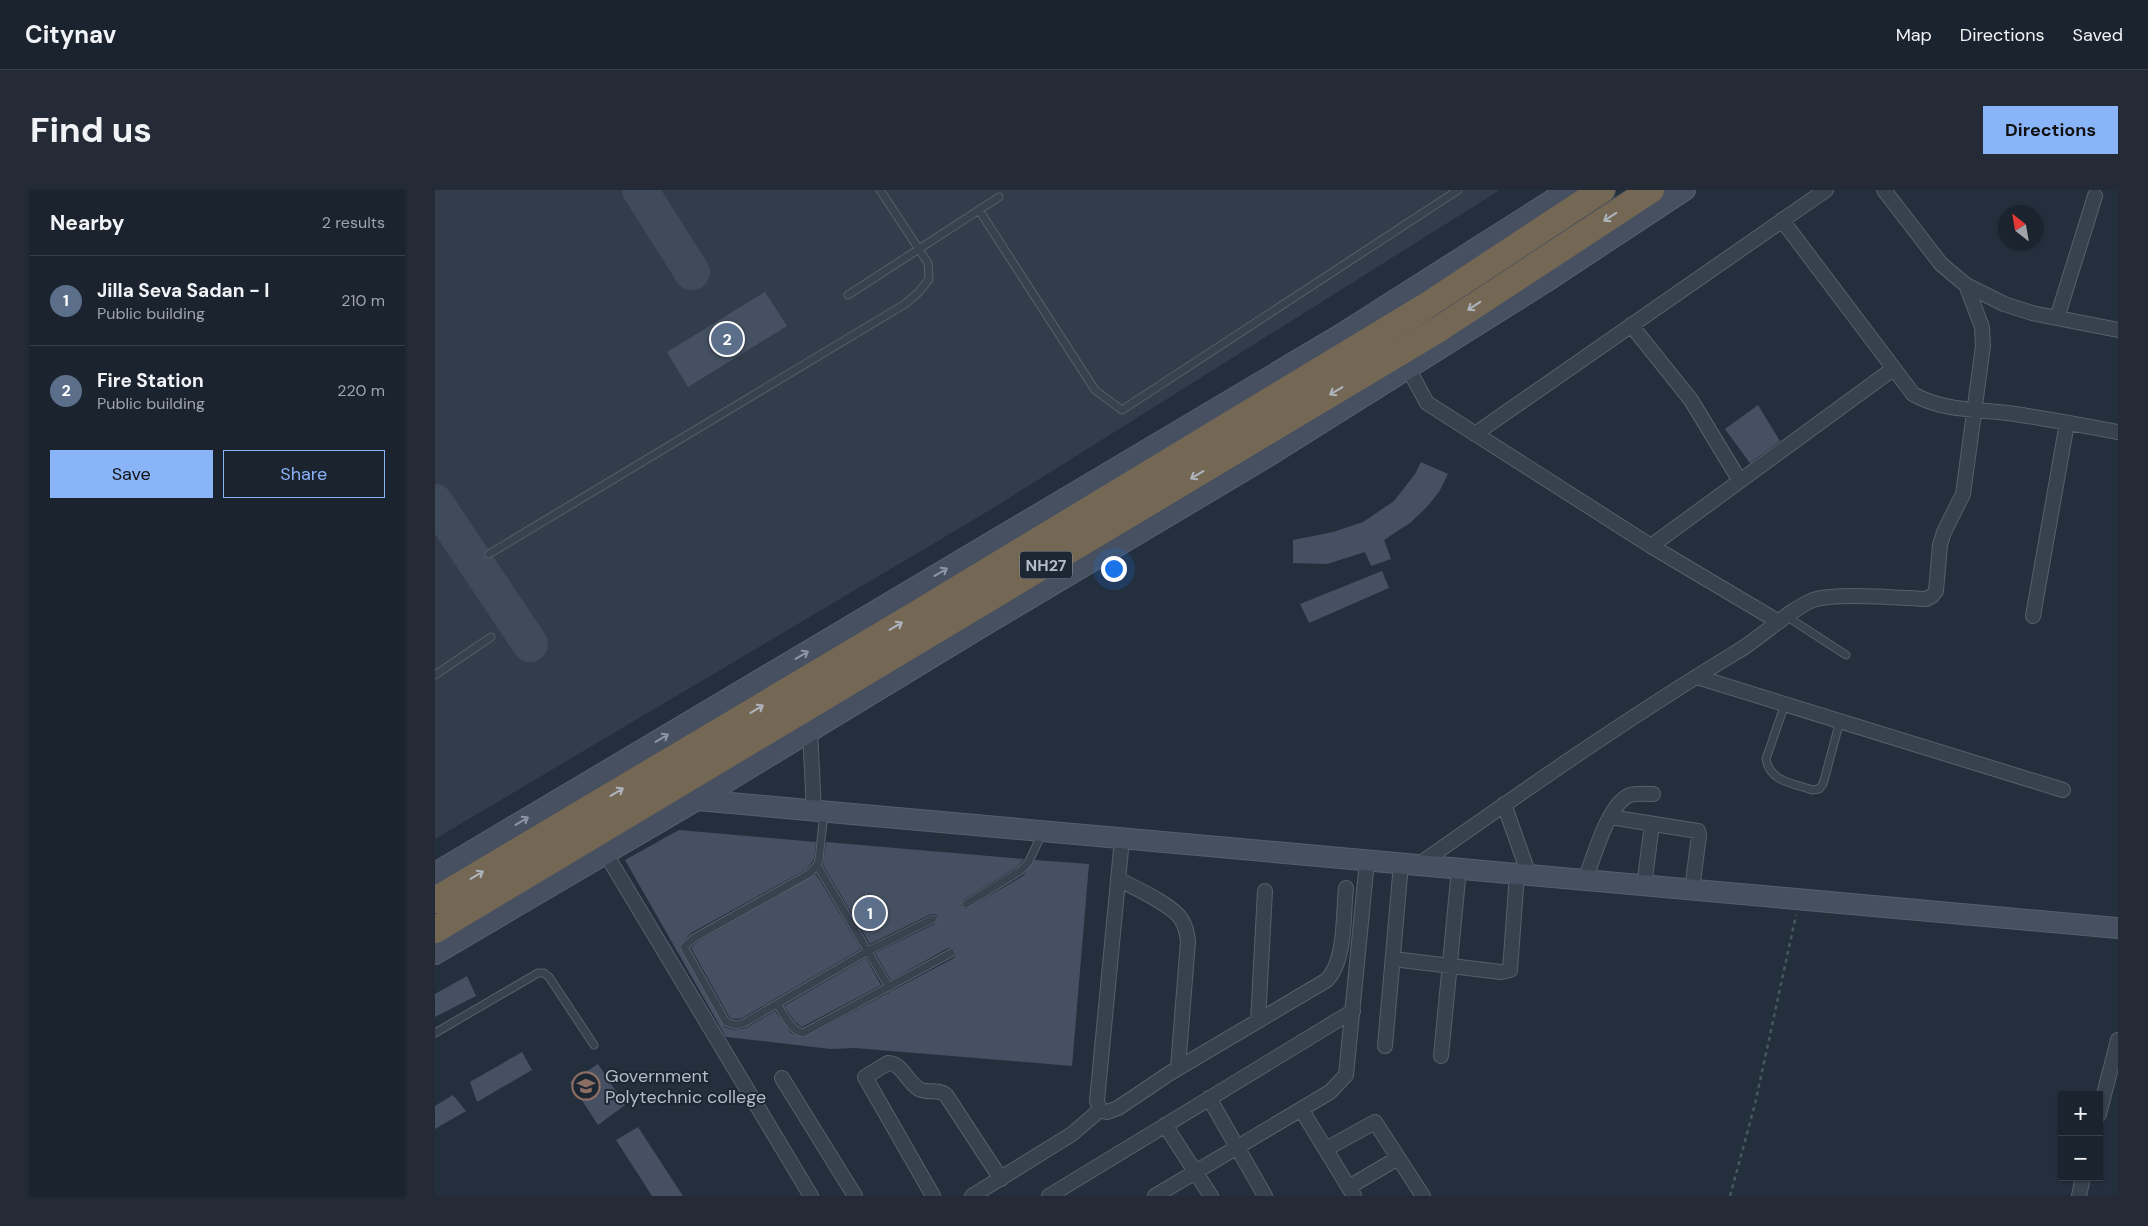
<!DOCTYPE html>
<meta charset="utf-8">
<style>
:root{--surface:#1b232e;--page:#242b36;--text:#f1f3f6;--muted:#a0a4aa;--line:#39404a;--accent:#8ab4f8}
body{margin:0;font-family:"DM Sans",sans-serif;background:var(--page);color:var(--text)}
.controls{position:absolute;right:15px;bottom:15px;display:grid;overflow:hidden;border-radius:0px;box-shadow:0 1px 4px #0004}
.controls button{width:45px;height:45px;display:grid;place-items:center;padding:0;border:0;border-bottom:1px solid var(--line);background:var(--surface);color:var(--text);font:25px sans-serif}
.compass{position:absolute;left:1563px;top:15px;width:45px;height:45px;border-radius:50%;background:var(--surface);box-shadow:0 1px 4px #0004;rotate:329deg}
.you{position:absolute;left:678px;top:378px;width:18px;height:18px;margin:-12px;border:4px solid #fff;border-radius:50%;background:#1a73e8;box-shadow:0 0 0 8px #1a73e833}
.badge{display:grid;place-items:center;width:32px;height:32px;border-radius:50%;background:var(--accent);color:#fff;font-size:16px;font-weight:700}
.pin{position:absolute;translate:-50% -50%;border:2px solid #fff;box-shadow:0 1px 5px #0006}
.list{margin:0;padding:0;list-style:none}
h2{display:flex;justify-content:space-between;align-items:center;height:65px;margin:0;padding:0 20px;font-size:21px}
h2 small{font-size:16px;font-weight:400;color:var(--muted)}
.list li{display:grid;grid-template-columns:32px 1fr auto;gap:15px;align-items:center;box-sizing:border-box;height:90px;padding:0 20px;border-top:1px solid var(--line)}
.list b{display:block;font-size:19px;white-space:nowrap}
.list p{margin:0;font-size:16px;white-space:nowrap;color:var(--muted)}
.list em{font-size:16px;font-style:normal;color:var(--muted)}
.actions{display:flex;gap:10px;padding:15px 20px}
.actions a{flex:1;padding:11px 0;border:1px solid var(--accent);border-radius:0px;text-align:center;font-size:18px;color:var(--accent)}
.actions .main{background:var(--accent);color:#111}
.map{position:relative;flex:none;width:1683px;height:1006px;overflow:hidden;border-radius:0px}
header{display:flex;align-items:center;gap:30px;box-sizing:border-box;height:70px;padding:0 25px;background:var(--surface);border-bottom:1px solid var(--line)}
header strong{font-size:24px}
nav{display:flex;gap:28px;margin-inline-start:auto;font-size:18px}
.intro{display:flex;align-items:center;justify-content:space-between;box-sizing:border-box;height:120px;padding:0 30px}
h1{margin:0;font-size:35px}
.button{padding:12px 22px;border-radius:0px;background:var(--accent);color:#111;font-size:18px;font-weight:700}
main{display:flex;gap:30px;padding:0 30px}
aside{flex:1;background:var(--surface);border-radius:0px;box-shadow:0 1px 4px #0004}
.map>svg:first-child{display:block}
.airport{fill:#323c4b}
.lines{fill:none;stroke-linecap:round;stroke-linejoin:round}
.taxiway{stroke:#3f4a5a;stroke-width:36}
.building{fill:#455162}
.lane-casing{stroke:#565f6c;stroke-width:9}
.street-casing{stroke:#565f6c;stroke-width:16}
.secondary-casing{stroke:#565f6c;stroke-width:22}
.highway-casing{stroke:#434c59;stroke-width:28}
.path{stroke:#44595c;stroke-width:2.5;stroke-dasharray:4 4;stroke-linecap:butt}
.lane{stroke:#38414e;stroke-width:7}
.street{stroke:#38414e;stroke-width:14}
.secondary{stroke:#465061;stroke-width:20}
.highway{stroke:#746855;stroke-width:26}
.oneway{stroke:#aeb4bd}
.oneway2{stroke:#8e96a5}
.labels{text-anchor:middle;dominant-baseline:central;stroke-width:4;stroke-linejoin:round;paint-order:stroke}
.shield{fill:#1d2633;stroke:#878f9c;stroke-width:1}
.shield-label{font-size:16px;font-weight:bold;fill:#b4bcc9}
.poi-label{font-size:18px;fill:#b4bcc9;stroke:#1d2633;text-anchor:start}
</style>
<header>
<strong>Citynav</strong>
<nav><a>Map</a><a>Directions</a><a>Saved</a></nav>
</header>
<div class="intro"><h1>Find us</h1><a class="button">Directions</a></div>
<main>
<aside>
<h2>Nearby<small>2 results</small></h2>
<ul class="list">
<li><span class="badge" style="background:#5c6f8a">1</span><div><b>Jilla Seva Sadan - I</b><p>Public building</p></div><em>210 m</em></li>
<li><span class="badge" style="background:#5c6f8a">2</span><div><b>Fire Station</b><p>Public building</p></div><em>220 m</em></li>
</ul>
<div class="actions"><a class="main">Save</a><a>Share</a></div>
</aside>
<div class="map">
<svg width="1683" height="1006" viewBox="0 0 1683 1006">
<rect width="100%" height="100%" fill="#242f3e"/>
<!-- airport -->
<path class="airport" d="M0 0H1065L560 317 0 649Z"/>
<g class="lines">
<!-- taxiway -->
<path class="taxiway" d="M205 0 257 82
M0 312 95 454"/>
</g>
<!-- building -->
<path class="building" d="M330 102 352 136 253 197 232 162Z
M1323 215 1345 251 1315 273 1290 239Z
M986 272 1013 284 1004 302 991 318 975 333 949 350 956 369 936 376 930 362 892 374 858 373V350L898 342 928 332 959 311 980 284Z
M947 381 954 398 874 433 865 414Z
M244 640 381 652 379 669 372 679 256 743 244 757 289 837 300 840 311 838 340 821 356 843 368 848 519 768 521 764 519 759 513 758 456 790 440 763 500 734 503 727 501 724H496L435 754 388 675 391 652 589 669 582 677 528 710 526 716 531 719 588 686 600 670 654 674 637 876 420 858 396 859 291 847 190 670Z
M381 684 426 759 307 828 301 829 295 828 256 758 262 752Z
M431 768 446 795 367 837 360 832 349 816Z
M32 786 41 806 0 827V804Z
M87 862 97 880 42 912 35 892Z
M163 874 190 915 163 935 135 892Z
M18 905 31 921 0 939V916Z
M203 937 248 1006H217L181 950Z"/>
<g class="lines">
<!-- lane casing -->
<g class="lane-casing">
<path id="lane" d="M544 20 660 200 687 220 1023 0
M413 105 564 7
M54 364 470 114 484 102 494 89 493 73 445 0
M1351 426 1411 465
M0 485 56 447
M1350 514 1331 569C1335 592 1358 593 1377 600L1384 599 1388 594 1405 531
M389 622 384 670 382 675 375 683 259 748 249 757 291 832 301 835 309 833 433 761 498 729
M382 675 454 797
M531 714 585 681 593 673 607 644
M342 814C349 824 356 841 368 843L516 763
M0 843 103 783H109L114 787 159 855"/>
</g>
<!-- street casing -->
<g class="street-casing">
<path id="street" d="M1449 0 1506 74 1531 95 1569 114 1597 123 1683 140
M1347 30 1478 204C1509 222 1545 219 1580 224 1614 229 1649 236 1683 242
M1622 128 1660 6
M1196 135 1256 210 1305 291
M973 178 992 213 1216 356 1344 432
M1040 244 1391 0
M1216 356 1458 179
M1598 426 1632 233
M1262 487 1628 600
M375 540 379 621
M1069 614 1094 685
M1175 627 1263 641 1264 645 1257 700
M687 649 662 911 665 920 672 922 683 918 735 883 892 790C911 770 908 725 911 698
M171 664 376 1006
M983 675C1087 602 1191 529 1300 463 1326 448 1352 421 1378 410 1400 402 1465 408 1491 409L1497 406 1501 401 1505 355 1509 342 1528 304 1548 156 1547 137 1531 95
M683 689C698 697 738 715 746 729 751 736 752 743 753 751L743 878
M1150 690C1158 670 1173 613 1195 605 1201 603 1211 604 1218 604
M1209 696 1217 634
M958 769 1066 782 1075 780 1082 684
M823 831 830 701
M950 856 966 674
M1006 866 1024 679
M347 888 420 1006
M774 908 830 1006
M866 919 919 1006
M1664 924 1683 850
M730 935 776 1006
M891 959 940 932 988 1006
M914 997 963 968
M498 1006 430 887 453 873C467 873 472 892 484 899 493 904 502 898 511 905L566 989
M537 1006 637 944 665 920
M614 1006 918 821
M720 1006 895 902 911 885 932 671
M1644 1006 1648 987"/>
</g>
<!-- secondary casing -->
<g class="secondary-casing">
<path id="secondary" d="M262 610 1683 738
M0 683 905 145 1133 0
M0 764 262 610 543 439 832 267 1109 93 1250 0"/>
</g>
<!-- highway casing -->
<g class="highway-casing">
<path id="highway" d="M0 710 478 426 991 116 1167 0
M0 740 1004 139 1216 0"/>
</g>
<!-- path -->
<path class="path" d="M1295 1006 1320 914 1361 725"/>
<!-- lane -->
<use href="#lane" class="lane"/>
<!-- street -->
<use href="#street" class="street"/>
<!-- secondary -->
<use href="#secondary" class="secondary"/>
<!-- highway -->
<use href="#highway" class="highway"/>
</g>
<!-- one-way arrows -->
<defs><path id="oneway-shaft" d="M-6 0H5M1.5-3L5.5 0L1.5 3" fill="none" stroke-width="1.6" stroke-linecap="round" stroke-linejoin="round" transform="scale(1.25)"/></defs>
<g class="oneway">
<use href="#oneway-shaft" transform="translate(1175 27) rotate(147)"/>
<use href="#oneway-shaft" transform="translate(1039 116) rotate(147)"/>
<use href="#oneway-shaft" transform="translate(901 201) rotate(149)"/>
<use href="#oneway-shaft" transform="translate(762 285) rotate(149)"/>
<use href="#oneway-shaft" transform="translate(461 436) rotate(-31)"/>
<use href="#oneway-shaft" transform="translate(322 519) rotate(-31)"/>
<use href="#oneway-shaft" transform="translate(182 602) rotate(-31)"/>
<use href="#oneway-shaft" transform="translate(42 685) rotate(-31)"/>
</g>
<g class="oneway2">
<use href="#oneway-shaft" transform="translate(506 382) rotate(-31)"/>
<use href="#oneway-shaft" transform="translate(367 465) rotate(-31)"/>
<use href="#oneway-shaft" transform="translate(227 548) rotate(-31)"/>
<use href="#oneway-shaft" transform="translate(87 631) rotate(-31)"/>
</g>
<!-- icons -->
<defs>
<g id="university-ring" transform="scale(1.4375)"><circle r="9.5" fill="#1d2633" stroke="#8d6e63" stroke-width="1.5"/><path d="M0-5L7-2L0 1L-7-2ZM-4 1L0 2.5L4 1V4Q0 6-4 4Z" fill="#8d6e63"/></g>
</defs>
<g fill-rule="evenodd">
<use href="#university-ring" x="151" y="896"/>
</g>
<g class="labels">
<!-- shield labels -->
<rect class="shield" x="585" y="361.5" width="52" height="27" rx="4"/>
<g class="shield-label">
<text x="611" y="375">NH27</text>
</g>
<!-- poi labels -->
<g class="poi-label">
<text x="170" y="886">Government<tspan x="170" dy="21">Polytechnic college</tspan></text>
</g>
</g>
</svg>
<div class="controls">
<button>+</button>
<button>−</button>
</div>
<svg class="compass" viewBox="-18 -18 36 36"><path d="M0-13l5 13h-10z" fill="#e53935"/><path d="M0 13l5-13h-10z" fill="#a0a4aa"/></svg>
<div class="you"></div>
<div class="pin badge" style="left:435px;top:723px;background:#5c6f8a">1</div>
<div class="pin badge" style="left:292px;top:149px;background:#5c6f8a">2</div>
</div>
</main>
